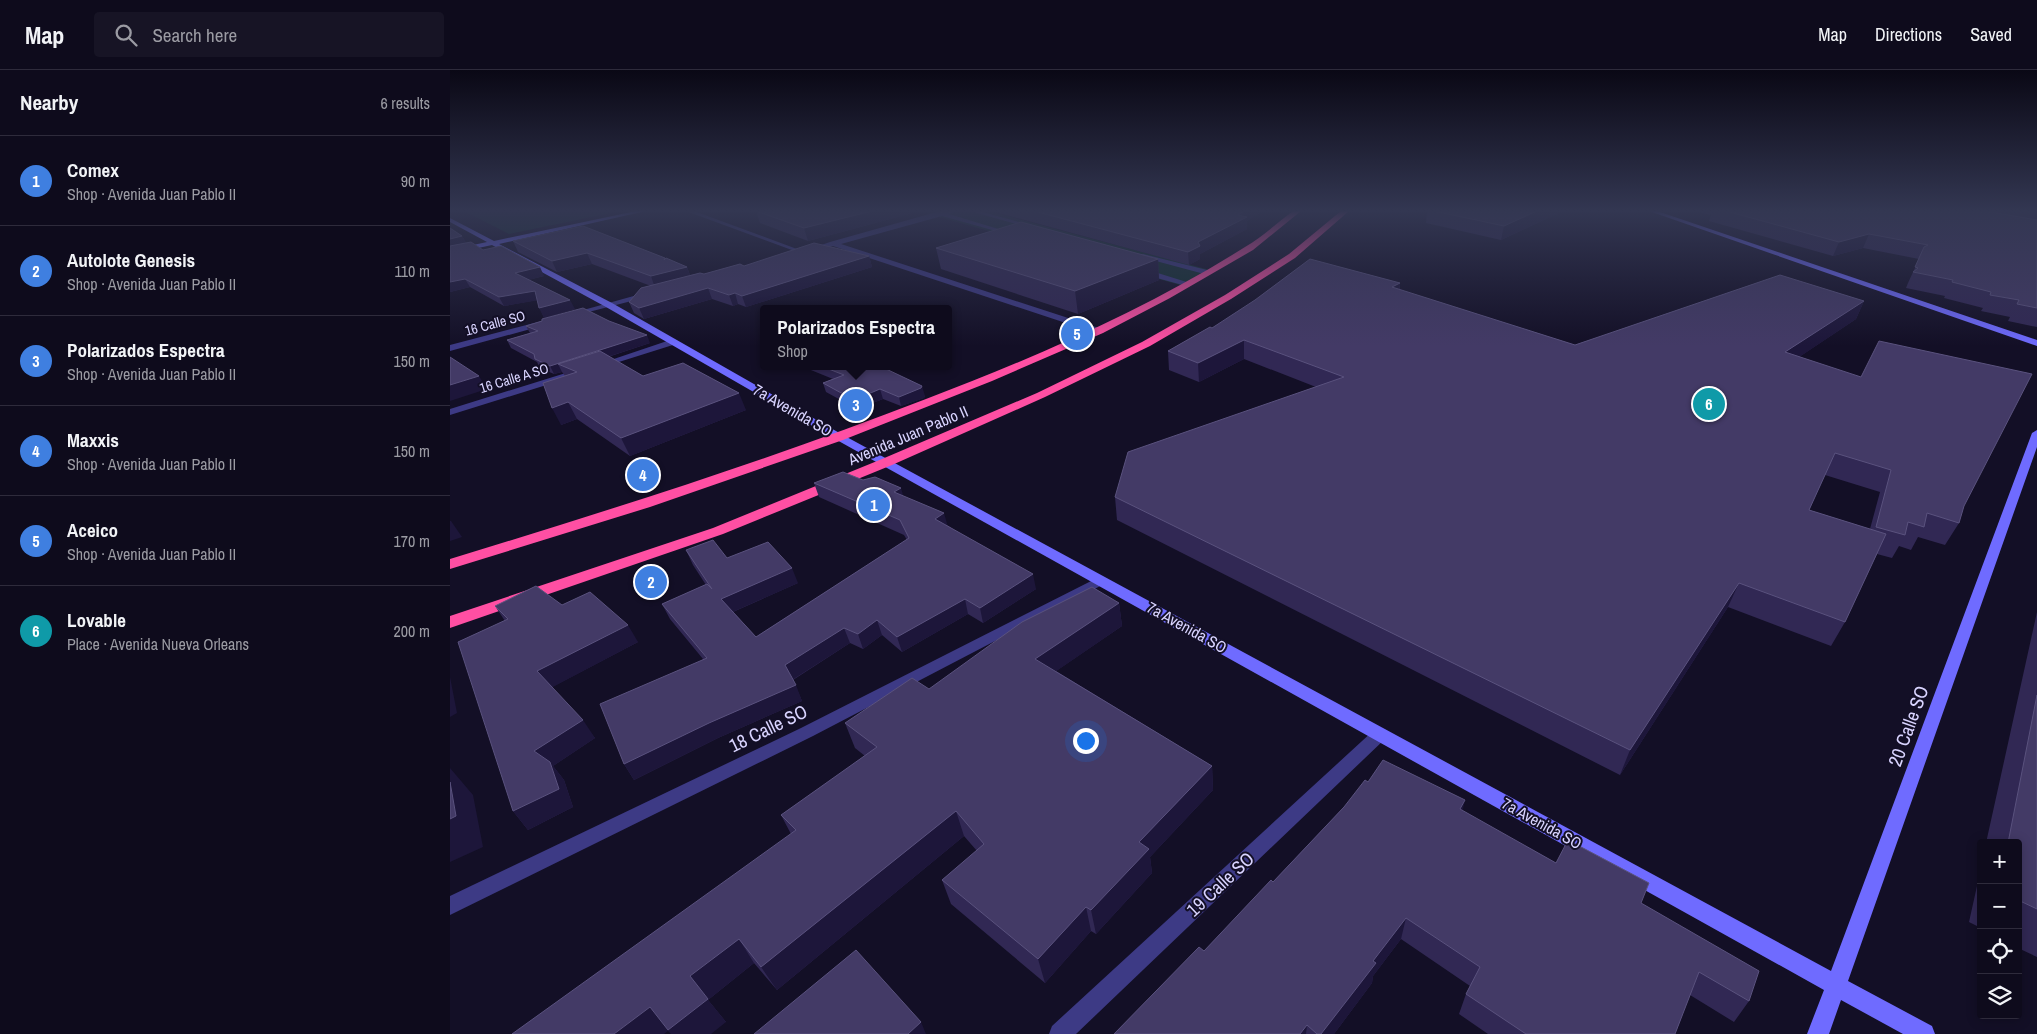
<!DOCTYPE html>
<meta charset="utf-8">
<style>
:root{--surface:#0e0b1c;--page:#171425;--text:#f1f3f6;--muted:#9b9ba3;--line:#2e2b3b;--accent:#d93025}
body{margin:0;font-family:"Archivo Narrow",sans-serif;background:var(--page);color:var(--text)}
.controls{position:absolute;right:15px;bottom:15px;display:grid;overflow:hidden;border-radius:5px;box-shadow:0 2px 12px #0003}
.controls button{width:45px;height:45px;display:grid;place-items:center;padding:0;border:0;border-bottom:1px solid var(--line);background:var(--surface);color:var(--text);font:25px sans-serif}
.you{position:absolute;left:635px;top:670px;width:18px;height:18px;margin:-12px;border:4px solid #fff;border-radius:50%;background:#1a73e8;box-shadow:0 0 0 8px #1a73e833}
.badge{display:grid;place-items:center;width:32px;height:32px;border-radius:50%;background:var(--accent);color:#fff;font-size:16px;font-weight:700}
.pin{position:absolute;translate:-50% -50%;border:2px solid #fff;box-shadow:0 1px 5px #0006}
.popup{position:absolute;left:310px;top:235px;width:192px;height:65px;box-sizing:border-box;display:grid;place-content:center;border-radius:5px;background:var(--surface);filter:drop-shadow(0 1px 4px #0005);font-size:16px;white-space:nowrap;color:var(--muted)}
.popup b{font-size:19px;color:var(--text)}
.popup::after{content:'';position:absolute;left:50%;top:100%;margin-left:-10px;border:10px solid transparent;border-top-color:var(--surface)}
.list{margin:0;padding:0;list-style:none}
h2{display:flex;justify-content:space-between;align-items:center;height:65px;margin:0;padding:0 20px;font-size:21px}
h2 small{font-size:16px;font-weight:400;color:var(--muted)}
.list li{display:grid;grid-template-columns:32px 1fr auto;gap:15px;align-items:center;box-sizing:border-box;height:90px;padding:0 20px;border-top:1px solid var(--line)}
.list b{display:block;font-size:19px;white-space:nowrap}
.list p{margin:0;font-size:16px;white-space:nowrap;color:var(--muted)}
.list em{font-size:16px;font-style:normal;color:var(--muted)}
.icon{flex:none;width:28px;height:28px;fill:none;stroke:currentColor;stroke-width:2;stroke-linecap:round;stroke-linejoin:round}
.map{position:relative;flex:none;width:1587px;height:964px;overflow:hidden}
header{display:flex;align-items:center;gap:30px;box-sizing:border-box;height:70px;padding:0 25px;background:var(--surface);border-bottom:1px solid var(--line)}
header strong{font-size:24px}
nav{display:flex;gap:28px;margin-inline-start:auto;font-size:18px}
.search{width:350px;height:45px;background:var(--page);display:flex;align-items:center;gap:12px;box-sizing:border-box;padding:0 18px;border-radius:5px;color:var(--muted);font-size:19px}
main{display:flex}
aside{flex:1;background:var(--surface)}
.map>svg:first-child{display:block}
.green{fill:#12302f}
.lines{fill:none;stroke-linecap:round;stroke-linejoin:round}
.street{fill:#3d3a85;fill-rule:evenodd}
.secondary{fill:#6f6bff;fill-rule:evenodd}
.highway{fill:#ff4fa3;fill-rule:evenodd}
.wall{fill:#312854;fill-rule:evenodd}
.shaded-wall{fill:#1d163a}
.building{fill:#433a66;stroke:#5a527e}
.labels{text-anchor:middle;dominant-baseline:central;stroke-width:4;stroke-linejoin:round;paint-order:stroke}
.far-street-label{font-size:14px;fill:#d9d4ff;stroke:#130f26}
.street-label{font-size:16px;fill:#d9d4ff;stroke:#130f26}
.near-street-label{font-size:19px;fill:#d9d4ff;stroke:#130f26}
</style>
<header>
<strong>Map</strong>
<div class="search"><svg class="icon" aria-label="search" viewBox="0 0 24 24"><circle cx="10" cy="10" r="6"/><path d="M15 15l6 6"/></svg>Search here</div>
<nav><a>Map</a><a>Directions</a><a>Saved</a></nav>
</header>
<main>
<aside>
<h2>Nearby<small>6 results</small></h2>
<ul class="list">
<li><span class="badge" style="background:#3f7fe0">1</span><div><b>Comex</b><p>Shop · Avenida Juan Pablo II</p></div><em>90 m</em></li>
<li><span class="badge" style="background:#3f7fe0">2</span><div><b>Autolote Genesis</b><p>Shop · Avenida Juan Pablo II</p></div><em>110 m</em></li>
<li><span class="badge" style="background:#3f7fe0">3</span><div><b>Polarizados Espectra</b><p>Shop · Avenida Juan Pablo II</p></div><em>150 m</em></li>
<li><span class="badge" style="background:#3f7fe0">4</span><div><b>Maxxis</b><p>Shop · Avenida Juan Pablo II</p></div><em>150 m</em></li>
<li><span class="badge" style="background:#3f7fe0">5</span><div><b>Aceico</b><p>Shop · Avenida Juan Pablo II</p></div><em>170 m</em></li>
<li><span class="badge" style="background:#0f9aa8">6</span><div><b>Lovable</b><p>Place · Avenida Nueva Orleans</p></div><em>200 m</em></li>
</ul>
</aside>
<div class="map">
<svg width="1587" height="964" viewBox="0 0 1587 964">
<rect width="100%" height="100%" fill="#130f26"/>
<!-- green -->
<path class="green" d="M14 141H170L59 164Z
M468 141H538L760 200 737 217Z"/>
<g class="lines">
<!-- street -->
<path class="street" d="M236 141H244L355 182 350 183Z
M490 141H505L499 144 565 164 560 165 492 146 391 174 652 259V263H646L383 176 360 182 357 180 380 172Z
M520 141H529L587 157 584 159Z
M693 184 761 201 762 203 758 205 691 187V185Z
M689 199H695L743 214 736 216 689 203Z
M198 222H201V226L123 246 119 244Z
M92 251H95V255L0 281V275Z
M223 269 227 272 226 274 153 297 150 298 146 295Z
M119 302 122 303V307L0 345V339Z
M651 506 658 510 656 513 363 666 0 845V826L351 658Z
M930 658 936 660 938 664 936 668 626 964H599L602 956 924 660Z"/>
<!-- secondary -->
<path class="secondary" d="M186 141H196L49 174 162 233 393 365 1381 901 1582 363 1587 360V377L1398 911 1482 956 1485 964H1453L1391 930 1379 964H1357L1374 920 385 369 156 237 42 175 0 184V180L37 172 0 152V148L44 171Z
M1199 141H1207L1587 270V276Z"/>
<!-- highway -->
<path class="highway" d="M843 141H851L803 180 720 228 653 263 542 311 393 370 200 437 0 499V489C160 440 319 390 476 329 586 287 695 240 795 177 812 167 827 153 843 141Z
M891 141H899L845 188 781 229 700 276 595 327 442 395 273 464 0 558V546L263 458 432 389 587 323 692 272 775 225 839 184Z"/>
</g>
<!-- wall -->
<path class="wall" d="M306 141H470L358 171 310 153Z
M542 141H812L797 151V159L750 184V189L739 195Z
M977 141H1113L1051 170 976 153Z
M1244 141H1587V257L1558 251 1560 247 1531 241 1533 238 1494 228 1495 226 1456 218 1458 213 1469 189 1413 178 1383 186 1259 151 1261 145Z
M12 166 16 173 94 206 78 210 125 239 94 248 87 230 54 236 20 217 0 222Z
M63 171 215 189 237 197 240 205 254 204 294 196 419 186 422 197 296 237 288 234 283 236 262 229 194 249 184 243 179 232 201 216 142 194 107 202 68 182Z
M486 178 708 189 709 210 628 244 491 199Z
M950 213V220L1125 275 1414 231 1406 249 1349 287 1514 436 1509 453 1495 475 1468 467 1461 480 1449 476 1442 488 1427 484 1395 552 1381 576 1278 537 1170 705 667 450 665 427 866 317 794 289 749 312 719 300 718 281 762 258ZM1375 405 1430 422 1420 459 1359 440Z
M76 256 200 273 158 287 193 306 296 340 180 386 127 349 111 355 115 306 112 302 104 304 90 298 87 292 61 278 57 270 80 263Z
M351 296H435L436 299 475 326 474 328 451 336 433 329 407 339 376 322 373 313 383 309Z
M364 413 453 426 497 455 586 519 533 553 518 544 452 582 432 565 413 579 400 573 343 610 352 631 268 668 184 710 174 694 253 589 220 549 212 534 256 515 243 495 236 480 277 488 348 513 283 542 306 567 457 470 454 465 369 427Z
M669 533 672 556 606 601 762 696 763 720 700 787 702 803 646 864 641 861 595 913 501 834 492 810 527 781 514 766 327 920 304 893 258 930 276 952 218 961 341 764 331 745 415 686 405 678 395 653 479 619Z
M112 535 188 572 102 617 145 668 103 696 114 710 123 737 78 760 63 741 55 551 45 536Z
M1587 542V887L1568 878V773H1536Z
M918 712 1012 741 1106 793 1191 833 1299 931 1284 952 1240 925 1225 964H1038L1009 944 1016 924 1020 916 951 869 923 906 922 913 884 964H664L754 881 823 812Z
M1531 798V858L1519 852Z"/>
<!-- shaded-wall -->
<path class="shaded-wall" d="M422 141H470L358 171 354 158Z
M794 141H812L797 151V159L750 184V189L739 195 738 182 748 172Z
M1087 141H1113L1051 170 1054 156Z
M1419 164 1413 178 1383 186 1389 172Z
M12 166 17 174 0 178V169Z
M137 183 142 194 107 202 102 191Z
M419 186 422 197 296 237 292 226Z
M708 189 709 210 628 244 625 221Z
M90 197 94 206 70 212 65 203Z
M237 197 241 208 205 218 201 206 220 199Z
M15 209 20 217 0 222V212Z
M950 213 949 230 942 217Z
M258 218 262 229 194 249 189 238Z
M85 221 90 230 54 236 49 227Z
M285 223 288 234 283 236 279 225Z
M120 230 125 239 94 248 89 238Z
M1414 231 1406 249 1327 302 1335 282Z
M197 265 200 273 120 299 108 294 112 302 104 304 100 296Z
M794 270V289L749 312 748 293Z
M29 306 37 319 0 331V315Z
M472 316 475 326 474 328 451 336 449 327Z
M430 319 433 329 407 339 404 330Z
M289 323 296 340 180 386 171 368Z
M118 332 127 349 111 355 102 338Z
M451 418 455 432 444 422Z
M494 443 498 457 485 449Z
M0 451H1L12 467 0 471Z
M342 498 348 513 278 544 271 529Z
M583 504 586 519 533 553 530 538Z
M1289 513 1278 537 1170 705 1180 680Z
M515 529 518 544 452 582 447 567Z
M669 533 672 556 589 613 585 589Z
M427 550 432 565 413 579 408 564Z
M178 555 188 572 99 619 87 601Z
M394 558 400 573 342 610 335 595Z
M0 607 7 643 0 647Z
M346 615 352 631 268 668 184 710 174 694 259 653Z
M133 650 145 668 103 696 114 710 123 737 78 760 63 741 84 681Z
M762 696 763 720 700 787 702 803 646 864 641 840 689 772Z
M0 698 23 725 33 777 0 792Z
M1015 730 1010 752V739Z
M506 741 514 766 327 920 311 897Z
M636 837 641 861 595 913 588 889Z
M956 848 951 869 923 906 922 913 884 964H871L923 891Z
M289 869 304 893 258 930 276 952 261 964H221L218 961 214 964H164Z
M471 952 476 964H458Z
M857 955 856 964H850Z"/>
<!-- building -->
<path class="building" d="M306 141H422L354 158Z
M584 141H794L788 145 797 147 748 172 750 176 738 182Z
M984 141H1087L1054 156Z
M1276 141H1535L1587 150V238L1567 234 1569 230 1540 225 1541 222 1502 212 1503 210 1463 202 1468 198 1465 197 1474 177 1478 175 1419 164 1389 172Z
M571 152 708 189 625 221 486 178Z
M133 156 215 188 214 190 216 188 237 197 201 206 137 183 102 191 63 171Z
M0 158 12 166 0 169Z
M21 172 33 180 51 176 90 197 65 203 120 230 89 238 85 221 49 227 15 209 0 212V176Z
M364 173 419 186 292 226 285 223 279 225 258 218 189 238 179 232 191 218 250 203 254 204 290 194 294 196Z
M860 189 950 213 942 217 1125 275 1330 205 1414 231 1335 282 1411 307 1429 271 1582 304 1514 436 1509 453 1477 443 1474 457 1458 452 1455 465 1426 457 1441 400 1385 383 1359 440 1436 464 1395 552 1289 513 1180 680 665 427 678 382 894 307 794 270 748 293 718 281 760 257 762 258 805 230Z
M133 238 159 251 197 265 100 296 85 289 84 284 57 270 88 261 76 256 92 251V249Z
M150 281 193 306 233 293 289 323 171 368 118 332 102 338 93 313 127 302 108 294Z
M0 287 29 306 0 315Z
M371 296H435L436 297 434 298 472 316 471 318 449 327 430 319 404 330 373 313 394 305Z
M393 402 413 410 425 407 451 418 444 422 494 443 485 449 583 504 530 538 515 529 447 567 427 550 408 564 394 558 335 595 346 615 259 653 174 694 150 634 257 588 212 534 257 514 262 519 236 480 263 470 277 488 318 472 342 498 271 529 306 567 459 468 450 450 364 413Z
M86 516 112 535 140 522 178 555 87 601 133 650 84 681 100 692 109 719 63 741 8 572 58 549 45 536Z
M642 517 669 533 585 589 762 696 689 772 699 779 641 840 636 837 588 889 492 810 534 774 506 741 311 897 289 869 240 906 258 929 218 960 200 937 164 964H62L346 760 331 745 427 677 395 653 462 608 479 619 572 552Z
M1587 625V839L1568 830V773H1558Z
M933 690 1015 730 1010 739 1106 793 1118 770 1199 813 1191 833 1309 901 1299 931 1249 902 1225 964H1076L1016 924 1030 897 956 848 923 891 926 893 871 964H867L857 955 850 964H664L749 877 754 881 821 810 823 812 894 737 915 710 918 712Z
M0 712 6 746 0 749Z
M406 880 471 952 458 964H304Z"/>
<!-- sky -->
<linearGradient id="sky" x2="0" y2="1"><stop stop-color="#0a0815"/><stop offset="0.51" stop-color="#333752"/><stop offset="1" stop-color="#333752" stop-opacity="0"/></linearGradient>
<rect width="1587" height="276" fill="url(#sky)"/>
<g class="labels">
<!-- far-street labels -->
<g class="far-street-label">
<text transform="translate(45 253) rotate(-15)">16 Calle SO</text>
<text transform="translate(64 308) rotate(-17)">16 Calle A SO</text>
</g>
<!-- street labels -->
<g class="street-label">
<text transform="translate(343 340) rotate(30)">7a Avenida SO</text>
<text transform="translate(458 365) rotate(-23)">Avenida Juan Pablo II</text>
<text transform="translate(737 557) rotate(29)">7a Avenida SO</text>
<text transform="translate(1092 753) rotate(29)">7a Avenida SO</text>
</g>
<!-- near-street labels -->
<g class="near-street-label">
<text transform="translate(1458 656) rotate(-70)">20 Calle SO</text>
<text transform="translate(318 658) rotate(-26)">18 Calle SO</text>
<text transform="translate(770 814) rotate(-43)">19 Calle SO</text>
</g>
</g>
</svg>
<div class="controls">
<button>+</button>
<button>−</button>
<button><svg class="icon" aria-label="locate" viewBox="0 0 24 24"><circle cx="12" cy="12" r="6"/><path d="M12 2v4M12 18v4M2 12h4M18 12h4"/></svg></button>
<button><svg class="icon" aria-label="layers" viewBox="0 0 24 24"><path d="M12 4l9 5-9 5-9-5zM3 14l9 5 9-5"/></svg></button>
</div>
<div class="you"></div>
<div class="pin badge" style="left:424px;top:435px;background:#3f7fe0">1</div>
<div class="pin badge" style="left:201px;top:512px;background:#3f7fe0">2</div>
<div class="pin badge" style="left:406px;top:335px;background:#3f7fe0">3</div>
<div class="popup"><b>Polarizados Espectra</b>Shop</div>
<div class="pin badge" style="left:193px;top:405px;background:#3f7fe0">4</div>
<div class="pin badge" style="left:627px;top:264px;background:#3f7fe0">5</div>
<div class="pin badge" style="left:1259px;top:334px;background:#0f9aa8">6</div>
</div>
</main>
